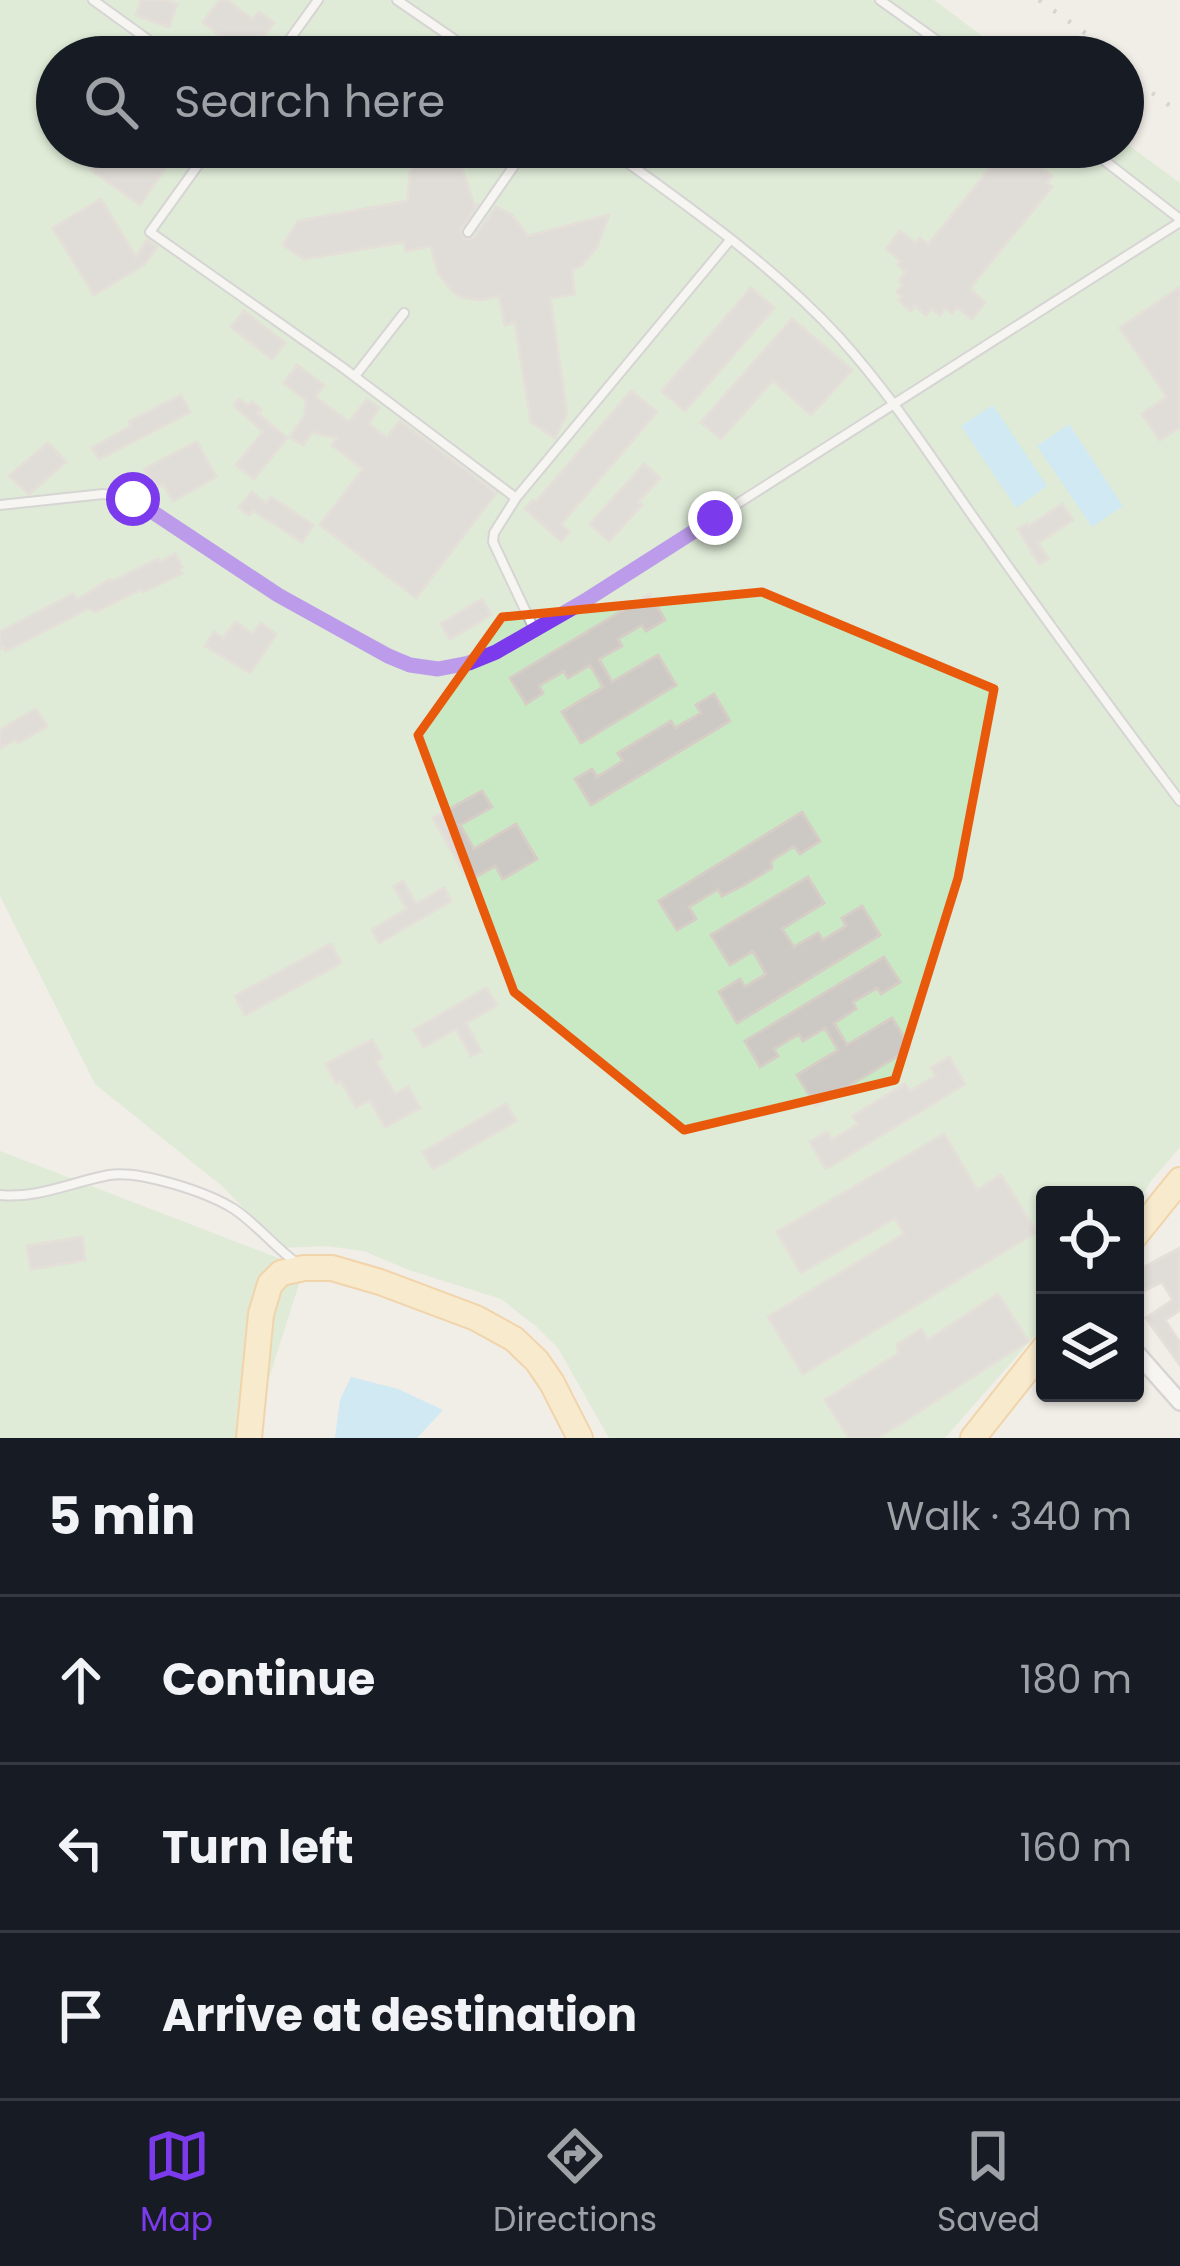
<!DOCTYPE html>
<meta charset="utf-8">
<style>
:root{--surface:#171b24;--page:#20242c;--text:#f1f3f6;--muted:#9ea1a6;--line:#363941;--accent:#7c3aed}
body{margin:0;font-family:Poppins,sans-serif;background:var(--page);color:var(--text)}
.controls{position:absolute;right:36px;bottom:36px;display:grid;overflow:hidden;border-radius:12px;box-shadow:0 3px 9px #0004}
.controls button{width:108px;height:108px;display:grid;place-items:center;padding:0;border:0;border-bottom:3px solid var(--line);background:var(--surface);color:var(--text);font:60px sans-serif}
.stop{position:absolute;width:36px;height:36px;margin:-27px;border:9px solid #7c3aed;border-radius:50%;background:#fff}
.stop.end{background:#7c3aed;border-color:#fff;box-shadow:0 3px 12px #0008}
.list{margin:0;padding:0;list-style:none}
h2{display:flex;justify-content:space-between;align-items:center;height:156px;margin:0;padding:0 48px;font-size:51px}
h2 small{font-size:39px;font-weight:400;color:var(--muted)}
.list li{display:grid;grid-template-columns:78px 1fr auto;gap:36px;align-items:center;box-sizing:border-box;height:168px;padding:0 48px;border-top:3px solid var(--line)}
.list b{display:block;font-size:45px;white-space:nowrap}
.list em{font-size:39px;font-style:normal;color:var(--muted)}
.icon{flex:none;width:66px;height:66px;fill:none;stroke:currentColor;stroke-width:2;stroke-linecap:round;stroke-linejoin:round}
.map{position:relative;flex:none;width:1180px;height:1438px;overflow:hidden}
.search{position:absolute;background:var(--surface);box-shadow:0 3px 9px #0004;left:36px;right:36px;top:36px;height:132px;display:flex;align-items:center;gap:30px;box-sizing:border-box;padding:0 42px;border-radius:66px;color:var(--muted);font-size:45px}
.sheet{height:660px;background:var(--surface)}
nav{display:flex;justify-content:space-around;align-items:center;box-sizing:border-box;height:168px;border-top:3px solid var(--line);background:var(--surface);font-size:33px;color:var(--muted)}
nav a{display:grid;justify-items:center;gap:6px}
nav .on{color:var(--accent)}
.map>svg:first-child{display:block}
.green{fill:#c9e8c4}
.water{fill:#a9e5ff}
.building{fill:#ccc8c3;stroke:#d6cec6;stroke-width:3}
.lines{fill:none;stroke-linecap:round;stroke-linejoin:round}
.service-casing{stroke:#b5b8bc;stroke-width:12}
.minor-casing{stroke:#b5b8bc;stroke-width:20}
.primary-casing{stroke:#f2b55f;stroke-width:28}
.service{stroke:#fff;stroke-width:8}
.minor{stroke:#fff;stroke-width:15}
.primary{stroke:#ffe7ae;stroke-width:24}
.rail{stroke:#b4b5b6;stroke-width:4.5;stroke-dasharray:3 15;stroke-linecap:butt}
.route{stroke:#7c3aed;stroke-width:15}
.marked{fill:none;stroke:#e8590c;stroke-width:9;stroke-linejoin:round}
</style>
<div class="map">
<svg width="1180" height="1438" viewBox="0 0 1180 1438">
<rect width="100%" height="100%" fill="#f1ede7"/>
<!-- green -->
<path class="green" d="M0 0H934L1010 57H57V147H1123V141L1180 183V1147L1151 1181 1135 1207V1195H1045V1324L945 1438H609L558 1348 537 1327 501 1299 409 1270 364 1251 326 1246 283 1248 222 1186 95 1084 0 896Z
M0 1151 304 1268 250 1438H0Z"/>
<!-- water -->
<path class="water" d="M993 405 1047 486 1016 508 961 426Z
M1069 424 1123 506 1092 527 1037 446Z
M351 1377 398 1389 443 1410 417 1438H335L340 1400Z"/>
<!-- building -->
<path class="building" d="M141 0H165L177 4 169 27 136 15Z
M220 0H227L253 20 259 12 274 23 247 57H224L233 46 203 22Z
M109 147H180L140 205 91 170Z
M423 147H455L474 205H477L460 230 464 239 474 238 496 207 512 215 528 236 609 215 597 247 582 265 572 270 574 294 550 298 567 414 555 438 531 422 515 322 505 325 499 296 479 300 461 297 452 291 438 273 431 246 406 251 404 242 304 259 283 245 298 221 408 201 410 173Z
M992 147H1006L1025 162 1029 157 1052 176 1047 183 1052 187 973 284 971 290 985 302 972 319 957 307 952 313 945 308 940 315 931 308 926 315 915 306 911 311 899 300 902 296 897 292 903 285 899 281 906 272 898 265 901 261 886 249 900 231 915 243 920 238 928 245 996 161 986 153Z
M101 199 136 257 147 240 157 247 145 264 94 295 53 228Z
M1180 287V427L1160 440 1142 414 1167 397 1120 328Z
M751 288 774 308 685 411 662 391Z
M244 311 285 343 272 359 231 327Z
M792 319 852 370 811 415 773 380 721 439 701 422Z
M297 365 324 385 315 397 349 422 367 399 379 408 368 424 387 438 400 421 496 493 416 598 320 525 363 469 332 445 337 438 312 432 303 445 290 437 305 415 306 400 284 383Z
M631 391 657 412 561 524 569 532 561 541 525 509 533 500 536 502Z
M181 395 190 412 99 459 92 448 131 426 129 422Z
M239 399 248 406 252 402 261 410 257 413 287 438 254 479 236 465 263 432 234 405Z
M197 442 216 477 173 501 163 484 154 488 144 469Z
M48 443 66 462 29 494 9 476Z
M644 464 660 478 638 502 642 505 609 541 590 524Z
M252 492 266 504 271 497 313 525 302 542 253 510 249 515 239 507Z
M1062 504 1073 520 1038 543 1048 559 1039 564 1018 529 1027 524 1028 527Z
M175 554 182 567 179 568 182 573 143 592 141 589 95 612 89 608 6 651 4 647 0 649V632L73 594 77 600 110 579 111 582 158 559 160 562Z
M650 594 665 620 646 631 642 625 618 639 622 646 599 659 612 682 658 655 676 685 581 743 562 712 603 687 590 665 568 678 564 671 539 686 543 693 526 704 510 678Z
M482 599 491 615 450 639 441 624Z
M236 622 252 634 261 623 276 634 250 673 205 646 214 632 223 638Z
M714 694 730 721 591 805 575 779 592 769 597 777 623 761 618 753 671 721 675 728 701 713 696 705Z
M36 709 47 726 18 743 16 739 0 748V730Z
M482 791 492 807 460 825 474 849 516 824 537 859 503 879 495 866 469 881 433 818Z
M802 812 820 841 800 854 794 846 771 861 772 868 744 885 722 896 718 889 689 907 696 919 677 930 659 901Z
M808 877 824 903 782 929 794 947 818 933 823 940 846 926 842 918 862 906 880 935 737 1023 719 992 740 979 745 987 766 974 753 951 730 965 711 935Z
M403 881 416 904 444 888 451 901 379 943 372 930 407 909 394 886Z
M331 944 341 963 245 1015 235 996Z
M884 957 900 982 881 994 877 988 853 1002 856 1009 834 1023 847 1045 892 1018 911 1048 816 1106 797 1075 838 1050 825 1028 803 1041 799 1034 774 1049 778 1056 760 1067 745 1041Z
M486 988 497 1005 466 1023 481 1051 471 1056 456 1029 424 1047 414 1030Z
M372 1040 382 1058 376 1062 395 1094 408 1087 420 1108 385 1127 370 1100 356 1107 341 1081 336 1083 326 1064Z
M949 1057 965 1084 826 1169 810 1142 827 1132 832 1140 858 1124 853 1116 905 1084 910 1091 936 1076 931 1068Z
M506 1104 516 1121 433 1169 423 1152Z
M944 1134 977 1190 1001 1175 1036 1232 803 1374 768 1317 904 1234 895 1218 801 1273 777 1232Z
M82 1237 85 1260 31 1269 27 1246Z
M1180 1248V1310L1165 1320 1180 1343V1365L1146 1318 1173 1300 1162 1282 1135 1295V1272Z
M998 1294 1028 1341 878 1438H849L825 1400 899 1353 897 1345 921 1329 928 1340Z"/>
<g class="lines">
<!-- service casing -->
<g class="service-casing">
<path id="service" d="M93 0 172 57
M397 0 480 57
M880 0 960 57
M277 57 318 0
M211 147 150 232 342 367 516 498 731 239
M606 147C687 206 771 263 839 337 895 399 938 468 986 535 1049 625 1114 713 1180 801
M1087 147 1180 219
M468 232 527 147
M355 376 404 313
M516 498 494 533 493 542 535 631
M0 505 103 494 133 499 278 595 410 665 438 669 469 663 496 653 583 602 1180 222
M0 1195C37 1199 72 1182 109 1175 140 1170 207 1192 234 1209 257 1224 275 1248 298 1264"/>
</g>
<!-- minor casing -->
<g class="minor-casing">
<path id="minor" d="M1135 1351 1180 1402"/>
</g>
<!-- primary casing -->
<g class="primary-casing">
<path id="primary" d="M1135 1236 1180 1180
M249 1438 261 1314 270 1284 281 1273 304 1268H332L380 1282 476 1318 514 1339 537 1361 552 1383 580 1438
M973 1438 1045 1347"/>
</g>
<!-- service -->
<use href="#service" class="service"/>
<!-- minor -->
<use href="#minor" class="minor"/>
<!-- primary -->
<use href="#primary" class="primary"/>
<!-- rail -->
<path class="rail" d="M1039 0 1119 57
M1123 72 1180 113"/>
</g>
<g class="lines">
<!-- route -->
<path class="route" d="M133 499 278 595 388 656 410 665 438 669 469 663 496 652 583 602 715 518"/>
</g>
<!-- marked area -->
<path d="M0 0H1180V1438H0ZM762 592 994 689 958 878 895 1080 684 1130 514 992 418 735 502 617Z" fill="#f1ede7" fill-opacity=".55" fill-rule="evenodd"/>
<path class="marked" d="M762 592 994 689 958 878 895 1080 684 1130 514 992 418 735 502 617Z"/>
</svg>
<div class="controls">
<button><svg class="icon" aria-label="locate" viewBox="0 0 24 24"><circle cx="12" cy="12" r="6"/><path d="M12 2v4M12 18v4M2 12h4M18 12h4"/></svg></button>
<button><svg class="icon" aria-label="layers" viewBox="0 0 24 24"><path d="M12 4l9 5-9 5-9-5zM3 14l9 5 9-5"/></svg></button>
</div>
<div class="stop" style="left:133px;top:499px"></div>
<div class="stop end" style="left:715px;top:518px"></div>
<div class="search"><svg class="icon" aria-label="search" viewBox="0 0 24 24"><circle cx="10" cy="10" r="6"/><path d="M15 15l6 6"/></svg>Search here</div>
</div>
<section class="sheet">
<h2>5 min<small>Walk · 340 m</small></h2>
<ul class="list">
<li><svg class="icon" aria-label="ahead" viewBox="0 0 24 24"><path d="M12 20V5M6 11l6-6 6 6"/></svg><div><b>Continue</b></div><em>180 m</em></li>
<li><svg class="icon" aria-label="left" viewBox="0 0 24 24"><path d="M17 20v-9H6M10 6l-5 5 5 5"/></svg><div><b>Turn left</b></div><em>160 m</em></li>
<li><svg class="icon" aria-label="arrive" viewBox="0 0 24 24"><path d="M6 21V4h12l-3 4 3 4H6"/></svg><div><b>Arrive at destination</b></div></li>
</ul>
</section>
<nav>
<a class="on"><svg class="icon" aria-label="map" viewBox="0 0 24 24"><path d="M3 6l6-2 6 2 6-2v14l-6 2-6-2-6 2zM9 4v14M15 6v14"/></svg>Map</a>
<a><svg class="icon" aria-label="directions" viewBox="0 0 24 24"><path d="M12 3l9 9-9 9-9-9zM9 14v-3h6M13 9l2 2-2 2"/></svg>Directions</a>
<a><svg class="icon" aria-label="saved" viewBox="0 0 24 24"><path d="M7 4h10v16l-5-4-5 4z"/></svg>Saved</a>
</nav>
